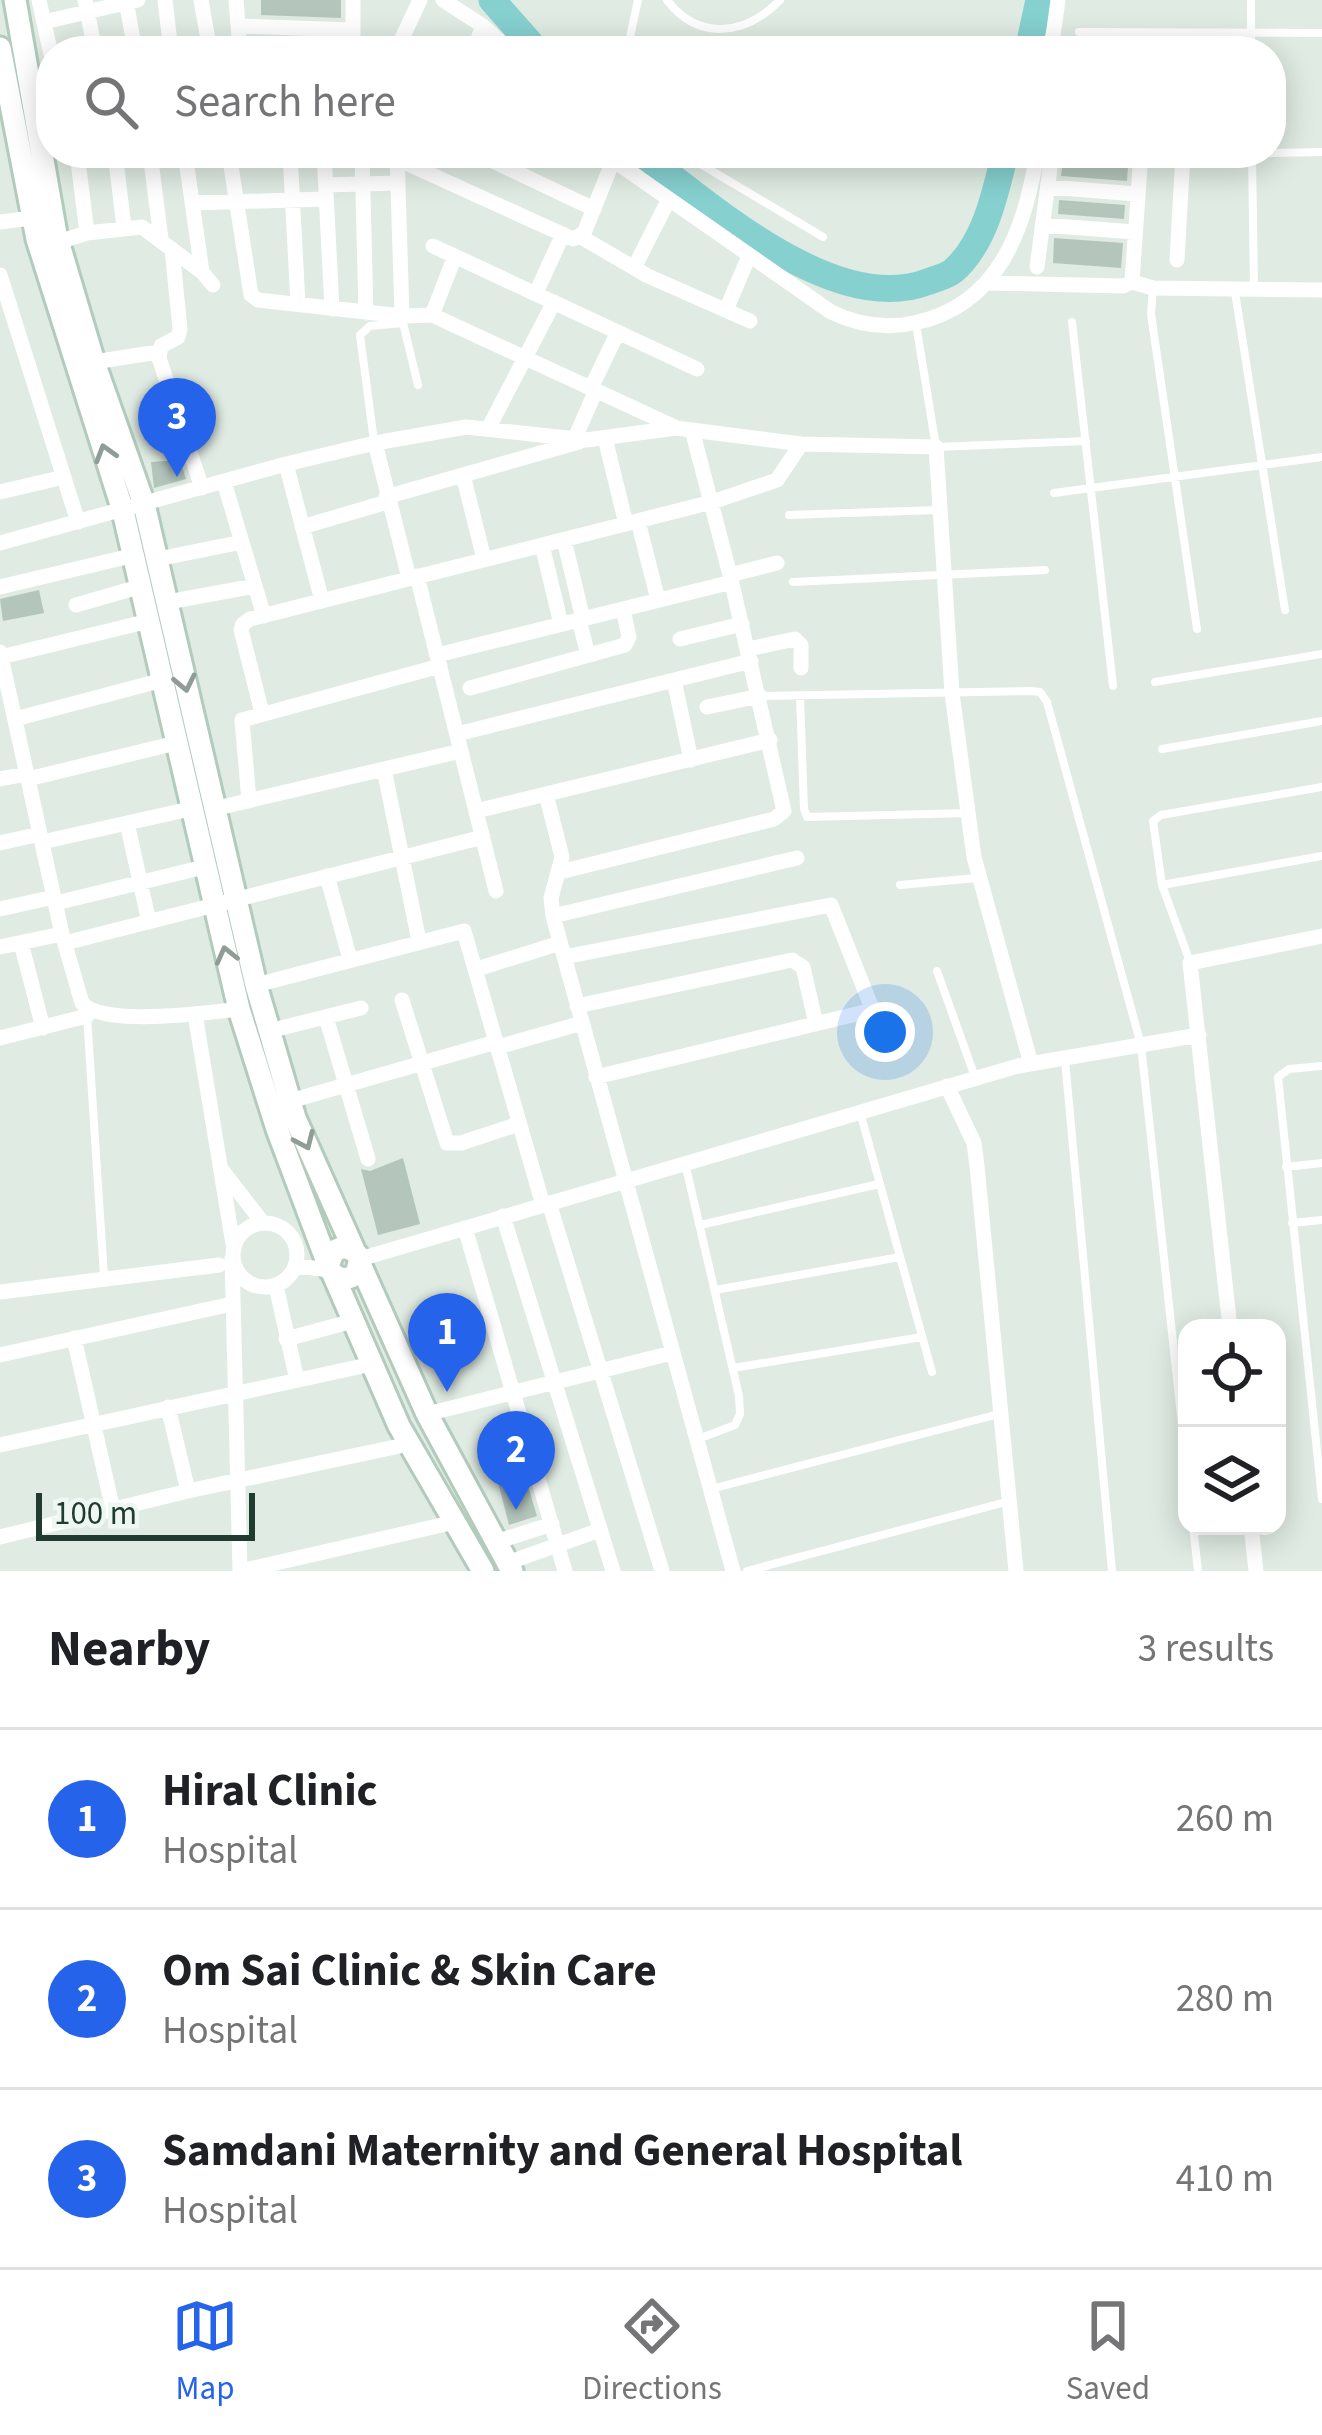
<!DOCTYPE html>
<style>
:root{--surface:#fff;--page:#f6f6f6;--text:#202124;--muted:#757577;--line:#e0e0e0;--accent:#2563eb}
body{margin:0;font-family:"Source Sans 3",sans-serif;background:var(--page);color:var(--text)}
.controls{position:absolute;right:36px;bottom:36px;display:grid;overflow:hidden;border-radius:24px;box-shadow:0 6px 30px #0003}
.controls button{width:108px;height:108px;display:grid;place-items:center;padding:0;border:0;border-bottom:3px solid var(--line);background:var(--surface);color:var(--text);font:60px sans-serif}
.scale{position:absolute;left:36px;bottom:30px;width:219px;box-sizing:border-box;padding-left:12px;border:6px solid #203b2f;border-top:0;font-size:33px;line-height:42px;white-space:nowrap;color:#203b2f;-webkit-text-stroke:9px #eff7f2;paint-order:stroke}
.you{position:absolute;left:885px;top:1032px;width:42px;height:42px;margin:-30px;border:9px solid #fff;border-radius:50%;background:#1a73e8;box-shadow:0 0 0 18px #1a73e833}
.badge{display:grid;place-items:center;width:78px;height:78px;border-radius:50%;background:var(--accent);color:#fff;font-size:39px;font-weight:700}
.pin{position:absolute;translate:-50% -99px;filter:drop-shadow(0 3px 6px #0008)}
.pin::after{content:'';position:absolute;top:63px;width:42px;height:36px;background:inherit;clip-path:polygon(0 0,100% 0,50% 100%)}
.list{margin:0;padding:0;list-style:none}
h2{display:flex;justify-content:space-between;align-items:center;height:156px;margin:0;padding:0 48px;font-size:51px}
h2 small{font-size:39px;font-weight:400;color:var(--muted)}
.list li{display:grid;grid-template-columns:78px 1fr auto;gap:36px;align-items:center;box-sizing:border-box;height:180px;padding:0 48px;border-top:3px solid var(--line)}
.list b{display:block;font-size:45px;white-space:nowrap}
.list p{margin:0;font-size:39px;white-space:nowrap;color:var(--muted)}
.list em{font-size:39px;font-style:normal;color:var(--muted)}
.icon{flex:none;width:66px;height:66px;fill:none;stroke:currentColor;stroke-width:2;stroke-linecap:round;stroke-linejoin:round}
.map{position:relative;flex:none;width:1322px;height:1571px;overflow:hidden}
.search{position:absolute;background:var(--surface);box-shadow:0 6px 30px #0003;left:36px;right:36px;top:36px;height:132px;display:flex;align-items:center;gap:30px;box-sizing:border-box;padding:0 42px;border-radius:48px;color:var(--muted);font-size:45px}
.sheet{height:696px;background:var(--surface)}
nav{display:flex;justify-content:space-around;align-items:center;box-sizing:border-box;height:168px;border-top:3px solid var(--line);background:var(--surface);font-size:33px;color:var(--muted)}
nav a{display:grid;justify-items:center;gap:6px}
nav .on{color:var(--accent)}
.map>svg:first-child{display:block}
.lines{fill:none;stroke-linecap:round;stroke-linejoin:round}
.river{stroke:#86d1d0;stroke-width:27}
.building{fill:#b4c5bc}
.secondary-casing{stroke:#b2cbbd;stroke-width:27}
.lane{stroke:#fff;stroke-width:8}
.street{stroke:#fff;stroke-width:15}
.secondary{stroke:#fff;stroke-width:21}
.oneway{stroke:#909d97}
</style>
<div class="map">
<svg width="1322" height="1571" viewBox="0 0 1322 1571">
<rect width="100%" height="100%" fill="#dfebe3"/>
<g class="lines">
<!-- river -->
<path class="river" d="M492 0 537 51
M1028 51 1039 0
M641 153C710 205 835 317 927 282 935 279 947 276 953 271 985 244 996 191 1005 153"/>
</g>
<!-- building -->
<path class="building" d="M261 0H341V18L261 15Z
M264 39 341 42V51H264Z
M1064 154 1102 156 1107 163 1128 166 1127 181 1061 176Z
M1059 200 1125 205 1124 219 1058 214Z
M1054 238 1123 243 1121 268 1053 263Z
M180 460 186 479 154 488 151 462Z
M39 590 44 613 3 621 0 599Z
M403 1158 420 1224 378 1235 361 1169 370 1171Z
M525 1476 537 1516 509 1525 498 1482Z"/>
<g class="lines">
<!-- secondary casing -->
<g class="secondary-casing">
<path id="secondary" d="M15 0 56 234 94 362 144 504 256 985 295 1118 354 1250
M0 48 37 239 123 511 239 1009 277 1129 330 1270C337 1280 347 1281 356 1274L360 1259C354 1248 345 1245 334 1251L328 1265
M360 1264 427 1414 512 1571
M333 1274 399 1426 483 1571"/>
</g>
<!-- lane -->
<path class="lane" d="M667 0C698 41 745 36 780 0
M1251 0V51
M1079 32 1322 33
M627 51 638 0
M682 153 823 237
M1271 153 1322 152
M1153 288 1151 314 1197 629
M1254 289 1252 153H1258
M1235 292 1285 610
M1072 322 1113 686
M403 323 418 385
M916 324 936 447 1086 441
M374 441 360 335 370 326 403 323
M1054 493 1322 457
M789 515 937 510
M793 582 1045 570
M1155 682 1322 654
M760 696 1031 691 1040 692 1047 702 1141 1045 1187 1472
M800 696 804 809 807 817 968 813
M1162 749 1322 721
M900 885 977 878
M1162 885 1322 856
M1190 962 1162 885 1153 821 1161 815 1322 787
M937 971 975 1077
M87 1016 104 1277
M1065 1060 1112 1571
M1322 1066 1289 1069 1278 1077 1322 1499
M860 1112 932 1372
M685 1163 739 1396 740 1414 735 1425 698 1439
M1286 1167 1322 1163
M1292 1223 1322 1220
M700 1225 879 1184
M715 1290 900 1257
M733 1368 922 1337
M711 1489 999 1414
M1193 1526 1198 1571
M747 1571 1006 1502"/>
<!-- street -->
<path class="street" d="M39 0 51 54
M85 0 95 51
M126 0 135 51
M165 0 171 51
M201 0 210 51
M236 0 240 51
M353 0V51
M443 0 483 26 510 51
M44 22 138 0
M238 26 353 30
M400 42 419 51
M396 51 420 0
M473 51 483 26
M1051 51 1058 0
M77 153 87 233
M115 153 124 227
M150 153 161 239
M185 153 202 272
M229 153 251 295 258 300 402 316 432 315 455 256
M290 153 298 304
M324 153 332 309
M362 153 366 313
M397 153 402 316
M476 153 594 209
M603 153 831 312C858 325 885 329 914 323 998 306 1025 230 1037 153
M1113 153 1141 155
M1141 153 1132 282 1153 288 1322 290
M397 159 573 239 584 233 613 161
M326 185 398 183
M1048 187 1137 194
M192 203 326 199
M0 222 39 217
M1043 225 1134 232
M581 237 648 276 750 321
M58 242 87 233 142 227 202 272 213 285
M433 246 697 369
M172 249 180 329 178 337 161 346 159 358 202 488
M1177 260 1183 153
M1037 267 1052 153
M634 268 668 201
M0 275 78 522
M990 283 1123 286 1132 282
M536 293 563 234
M726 310 749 256
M432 315 675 427
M94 362 158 352
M591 388 618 332
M488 429 554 302
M575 438 596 390
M605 438 626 524
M375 443 409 578
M286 464 322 601
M463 475 484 559
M224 482 264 616
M0 492 64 477
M386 497 579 442
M638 521 658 600
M302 527 387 502
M564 540 583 619
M0 543 286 464 375 443 466 427 586 440 676 428 801 444 936 447 952 693 974 857 1031 1064
M542 545 561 624
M158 559 242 542
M730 575 777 563
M417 576 496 891
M0 587 135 555
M168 602 255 586
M76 605 142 586
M579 620 588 655
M680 639 742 624
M748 649 795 639 801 645V668
M0 652 62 934 82 1003C103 1027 206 1013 239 1009
M437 655 732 582
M1 657 149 621
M674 680 691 760
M470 688 625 645 629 637 623 609
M707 707 760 696
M262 713 241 630 243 624 250 619 712 502 777 480 801 444
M15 719 163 680
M457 734 751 661
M384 769 419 941
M0 779 27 774
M28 779 176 743
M546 794 562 857 551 898 553 916 733 1571
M249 801 242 720 440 666
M213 809 461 751
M476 811 770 740
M127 823 149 922
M42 842 190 809
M0 843 40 834
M560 872 774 819 784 811 730 575 692 430
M327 876 350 959
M56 903 204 867
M0 909 54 897
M553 916 797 858
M21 943 43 1028
M65 943 483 837
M0 947 62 934
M564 957 831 905 889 1051
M477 969 560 943
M256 985 464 931 543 1205
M402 1000 447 1143H461L519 1124
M577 1006 792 960 803 967 816 1024
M195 1014 233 1244
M326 1017 368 1159
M269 1031 361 1008
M0 1038 87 1016 86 1009
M498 1047 582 1023
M596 1077 873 1010
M947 1086 974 1143 977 1166 1016 1571
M290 1101 496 1042
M222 1170 263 1223
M549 1203 662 1571
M503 1216 613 1571
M233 1255a32 32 0 1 1 64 0a32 32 0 1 1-64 0Z
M465 1228 565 1571
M232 1258 240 1571
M360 1259 1018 1066 1199 1035
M296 1266 330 1270
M276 1286 297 1380
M0 1292 219 1265
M1230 1328 1190 963 1322 936
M74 1338 113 1510
M286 1339 353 1321
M0 1355 232 1304
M168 1407 188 1491
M427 1414 672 1353
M0 1445 372 1364
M1251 1526 1256 1571
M0 1537 188 1491 409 1444
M496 1542 552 1524
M507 1563 600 1530
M241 1571 455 1522"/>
<!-- secondary -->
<use href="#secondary" class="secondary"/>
</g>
<!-- one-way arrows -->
<defs><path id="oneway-chevron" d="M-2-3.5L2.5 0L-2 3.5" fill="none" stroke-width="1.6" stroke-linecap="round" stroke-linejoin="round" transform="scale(3)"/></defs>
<g class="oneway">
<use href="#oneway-chevron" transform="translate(105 453) rotate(-107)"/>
<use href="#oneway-chevron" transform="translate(185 683) rotate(78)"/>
<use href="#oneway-chevron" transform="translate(226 955) rotate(-104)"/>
<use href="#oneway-chevron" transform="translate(305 1141) rotate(66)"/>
</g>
</svg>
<div class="controls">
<button><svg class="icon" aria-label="locate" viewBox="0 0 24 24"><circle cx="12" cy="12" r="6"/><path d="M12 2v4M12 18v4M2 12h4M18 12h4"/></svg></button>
<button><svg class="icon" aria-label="layers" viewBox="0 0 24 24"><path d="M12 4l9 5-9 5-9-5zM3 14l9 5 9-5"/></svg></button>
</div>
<div class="scale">100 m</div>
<div class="you"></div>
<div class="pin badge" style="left:447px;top:1392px">1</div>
<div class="pin badge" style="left:516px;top:1510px">2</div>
<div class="pin badge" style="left:177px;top:477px">3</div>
<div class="search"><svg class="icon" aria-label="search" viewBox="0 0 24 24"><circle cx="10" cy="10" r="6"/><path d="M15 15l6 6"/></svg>Search here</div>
</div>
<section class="sheet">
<h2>Nearby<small>3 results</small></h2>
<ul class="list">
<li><span class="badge">1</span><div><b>Hiral Clinic</b><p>Hospital</p></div><em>260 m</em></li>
<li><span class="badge">2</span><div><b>Om Sai Clinic &amp; Skin Care</b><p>Hospital</p></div><em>280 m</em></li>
<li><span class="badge">3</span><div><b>Samdani Maternity and General Hospital</b><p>Hospital</p></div><em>410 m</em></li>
</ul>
</section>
<nav>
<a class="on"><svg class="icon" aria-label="map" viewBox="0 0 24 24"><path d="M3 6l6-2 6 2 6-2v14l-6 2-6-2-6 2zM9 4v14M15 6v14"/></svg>Map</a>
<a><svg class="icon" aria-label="directions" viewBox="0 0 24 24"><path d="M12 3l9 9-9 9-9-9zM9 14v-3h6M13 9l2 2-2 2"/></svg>Directions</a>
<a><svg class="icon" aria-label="saved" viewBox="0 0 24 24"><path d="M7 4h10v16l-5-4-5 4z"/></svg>Saved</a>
</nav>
